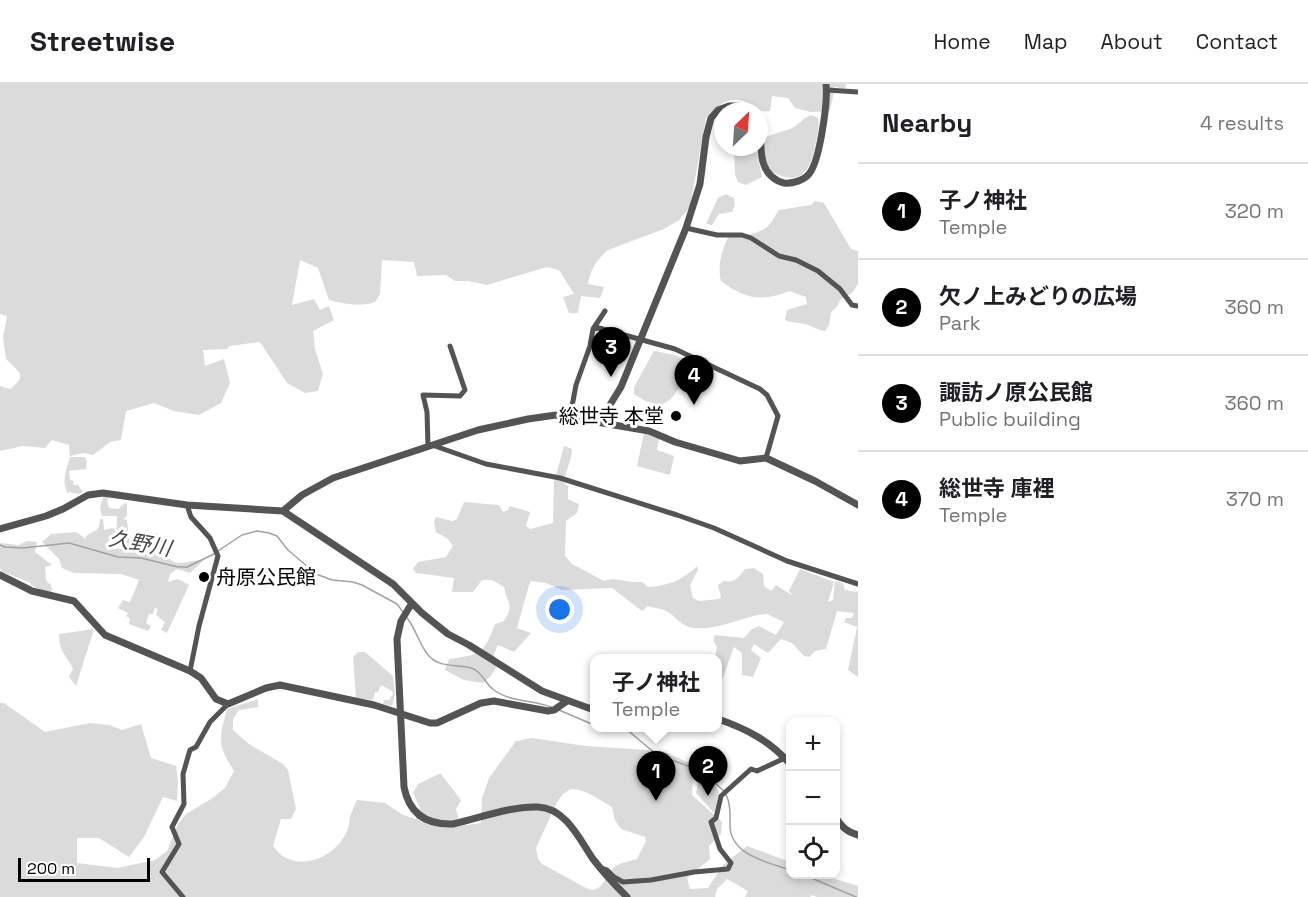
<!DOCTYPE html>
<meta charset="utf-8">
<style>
:root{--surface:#fff;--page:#f6f6f6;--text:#202124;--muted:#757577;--line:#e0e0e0;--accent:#000}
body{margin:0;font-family:"Space Grotesk","Noto Sans JP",sans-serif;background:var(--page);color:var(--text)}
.controls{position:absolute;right:18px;bottom:18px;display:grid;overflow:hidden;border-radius:12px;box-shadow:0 3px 9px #0003}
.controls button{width:54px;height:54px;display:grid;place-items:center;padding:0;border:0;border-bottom:2px solid var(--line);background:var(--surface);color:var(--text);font:30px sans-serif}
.compass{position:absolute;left:714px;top:18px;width:54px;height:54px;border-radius:50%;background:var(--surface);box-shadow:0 3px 9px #0003;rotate:25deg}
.scale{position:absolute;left:18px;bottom:15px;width:132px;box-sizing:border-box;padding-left:6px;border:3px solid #000;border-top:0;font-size:16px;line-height:21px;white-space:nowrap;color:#000;-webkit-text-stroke:4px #fff;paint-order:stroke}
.you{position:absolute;left:560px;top:526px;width:21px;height:21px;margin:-15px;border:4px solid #fff;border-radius:50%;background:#1a73e8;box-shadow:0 0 0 9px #1a73e833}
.badge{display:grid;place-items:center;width:39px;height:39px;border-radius:50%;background:var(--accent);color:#fff;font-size:20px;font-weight:700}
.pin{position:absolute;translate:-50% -50px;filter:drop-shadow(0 2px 3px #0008)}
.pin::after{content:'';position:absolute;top:32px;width:21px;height:18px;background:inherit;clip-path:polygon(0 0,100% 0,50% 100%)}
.popup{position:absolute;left:590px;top:570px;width:132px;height:78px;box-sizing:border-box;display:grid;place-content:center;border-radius:12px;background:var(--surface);filter:drop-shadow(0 2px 4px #0005);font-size:20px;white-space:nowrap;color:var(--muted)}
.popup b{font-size:22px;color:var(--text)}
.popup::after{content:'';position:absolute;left:50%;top:100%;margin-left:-12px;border:12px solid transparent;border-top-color:var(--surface)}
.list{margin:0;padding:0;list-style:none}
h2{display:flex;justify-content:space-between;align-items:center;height:78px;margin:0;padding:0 24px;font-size:26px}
h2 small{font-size:20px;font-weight:400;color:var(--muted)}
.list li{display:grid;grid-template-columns:39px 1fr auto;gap:18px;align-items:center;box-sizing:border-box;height:96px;padding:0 24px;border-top:2px solid var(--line)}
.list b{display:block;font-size:22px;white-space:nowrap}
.list p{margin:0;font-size:20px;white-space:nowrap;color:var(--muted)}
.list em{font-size:20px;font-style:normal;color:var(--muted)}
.icon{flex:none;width:33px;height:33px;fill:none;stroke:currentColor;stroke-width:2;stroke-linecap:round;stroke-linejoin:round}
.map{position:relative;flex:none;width:858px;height:813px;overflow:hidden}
header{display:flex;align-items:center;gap:36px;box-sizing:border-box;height:84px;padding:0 30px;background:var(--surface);border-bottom:2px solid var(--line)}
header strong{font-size:28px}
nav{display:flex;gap:33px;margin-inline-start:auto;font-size:21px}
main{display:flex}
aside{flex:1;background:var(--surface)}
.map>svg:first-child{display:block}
.green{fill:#dbdbdb;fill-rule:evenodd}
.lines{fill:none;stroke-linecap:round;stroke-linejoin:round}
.stream{stroke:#a2a2a2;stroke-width:1.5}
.minor{stroke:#545454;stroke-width:5}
.tertiary{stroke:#545454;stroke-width:7}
.poi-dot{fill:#000;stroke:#fff;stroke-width:2}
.labels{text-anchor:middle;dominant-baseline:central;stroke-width:6;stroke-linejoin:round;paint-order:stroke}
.poi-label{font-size:20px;fill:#000;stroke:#fff;text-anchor:end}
.water-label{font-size:21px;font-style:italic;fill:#434343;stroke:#fff}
</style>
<header>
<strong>Streetwise</strong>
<nav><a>Home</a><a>Map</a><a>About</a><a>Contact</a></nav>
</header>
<main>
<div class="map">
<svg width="858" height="813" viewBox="0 0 858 813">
<rect width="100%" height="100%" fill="#fff"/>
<!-- green -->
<path class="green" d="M0 0H846L845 5 835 3 830 27 811 28 795 24 788 14 772 12 770 27C759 29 756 24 748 19 730 10 716 22 706 34L690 123 679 136 664 145 608 166C596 177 591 184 588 200L604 203 600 214 581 212 578 229H569L563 213 574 210 559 186 547 183 487 201 468 197H455L446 191 417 192 414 178 382 176 380 210 375 218C363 223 342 220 329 216L318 184 300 176 292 221 314 215 320 226 329 222 334 236 313 247 315 265 323 290 318 307 305 309 287 299 260 258 229 262 227 265 203 266 205 282 224 275 230 299 221 319 199 331 174 327 154 319 126 327 121 356 110 358 93 371 84 369 70 372 69 361 52 356 45 364 23 362 0 367V302L10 305C29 290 18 288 6 275L3 253 7 232 0 230Z
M811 31 818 34C820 44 817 53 815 62 809 91 799 102 770 87 765 75 761 66 764 54 774 49 784 48 794 43 800 39 803 34 811 31Z
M734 63H756L762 93 746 101 738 98 735 90Z
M726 110 734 114 735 121 732 128 719 130 712 141 706 140 718 114Z
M815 117 824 119 851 165 858 167V200L852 209 841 215 836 224 831 228 829 241 825 247C817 246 812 242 805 240 798 238 791 239 785 236L787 226 807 220 806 213 789 207C763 218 744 215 721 197 717 181 722 167 728 153 741 152 757 151 767 143 772 139 775 131 779 126L811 121Z
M654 267 675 271 686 277 689 299 687 306 680 303 671 315 661 321 645 317 634 310V303Z
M644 349 659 354 657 366 674 372 670 391 637 382Z
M564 362 572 365C572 376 565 388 564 399L568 402V415L579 420 577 429 566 437 565 472 572 480 604 497C618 492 626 500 642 498L648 503C667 502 684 496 697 482L698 486 690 501 693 514 699 517 719 515 721 513 718 501 724 497C735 499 739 493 745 485L754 484 763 490 764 502 771 507 776 501 793 512 789 507 800 485 834 498 828 518 833 516 835 497 843 499 845 506 858 508V593L848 586 857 543 844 538 846 534H852L854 529 837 527 826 565 815 567 809 573 804 572 792 559 781 555 768 569 754 560 751 566 761 574 753 593 742 591V569L734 563 719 604 718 603V574H715L717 563 713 556 715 551 744 554 752 545 759 542 776 551 784 538 767 530C741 532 715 549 689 543 679 540 675 531 666 527 661 524 654 524 648 522L642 527 612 504 562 506 546 499 531 497 529 501 517 544 531 549 514 568 498 561 494 570 497 582 491 592 483 599 464 596 445 586 449 575C480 571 484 570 495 540L504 537C515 520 507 520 504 503L492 496H482L473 508H452L454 494 416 489 413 485 418 478 446 473 453 462 448 455 436 448 434 438 436 433 452 437 457 435 464 418 499 421 503 428 508 426 510 422 530 428 526 442 530 445 553 439 554 398Z
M70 373H85L87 378 86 385 69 387 70 396 74 397 73 401H78L83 408 79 410 69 408 68 410C61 398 66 386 70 373Z
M104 410 110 412 107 416 109 424 118 425 125 419 127 420V432L123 435 127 436 129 456 150 453 156 449 163 455 162 468C166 471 170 476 174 478 182 481 195 475 204 476L190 489 177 485 170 490 168 498 178 495 189 501 167 549 161 546 165 538 156 531 158 525 155 524 153 530H149L146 539 151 542 148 547 129 540 130 534 126 532 128 529 118 524 123 516 130 518 139 496 121 490 74 489 62 484 59 475 42 458 51 450 76 448 86 455V452C95 446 100 447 100 435H103L104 446 112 444 115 445 114 457H108L106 463 115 465 133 463 116 460 117 432H102L100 424Z
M27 457 37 458 35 468 52 481 45 483 46 497 51 501 52 507 47 509 33 502 29 498 3 488 0 484V459L19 461Z
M94 545 76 602 69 593 73 585C66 570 59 568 59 550Z
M358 568H365L393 592 395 610 392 622 383 620 384 616H389L393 610 392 607 381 601 378 608H375L373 616 356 614 353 573Z
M258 615V623L239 626 233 635V646L249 660 283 680 288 686 296 725 291 735H281L273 762C292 791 335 776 347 747 349 743 349 738 350 733 352 727 354 722 357 716L385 719 403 731 416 735 420 724 413 709 418 700 439 690H441L461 716 456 725 460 742 481 739 482 714 489 694 516 657 532 654 586 662 663 667 696 682 693 691 692 711 722 738 721 750 709 762 710 775 687 794 690 805 708 804 722 782 747 762 790 778V790L822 791 858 802V813H817L812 811 810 813H745L748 807 727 795 717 805 715 813H0V619H4L45 648 90 639 109 641 122 646 141 640 151 674 176 682 178 697 177 717 163 713 144 753 129 773 99 754H77V779L118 784 155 776 167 767 178 740 186 730 211 715 225 704 234 687C217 661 219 655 227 625ZM571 705C586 705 599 716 612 723L615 736 621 745 645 753 646 757 637 775C628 778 620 778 613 784 604 793 603 809 588 805L542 780 538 775 536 764 557 718 563 710Z
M700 689 716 703 719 708 714 729 696 709Z"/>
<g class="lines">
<!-- stream -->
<path class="stream" d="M0 461 5 463 23 464 69 459 118 473 141 474 178 483H187L214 470
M218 467 242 451 257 447 269 449 277 452 288 466 316 490 332 496 353 498 362 501 397 520 403 528
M407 534C416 545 419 560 428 571 439 584 455 580 471 584 482 587 485 600 494 606 510 618 533 616 551 623
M559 626 594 641
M625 644 656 670 701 687 724 707
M726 710C731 721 730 732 730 743 732 772 768 778 790 786
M802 790 856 813"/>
<!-- minor -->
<path class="minor" d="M827 6 858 8
M686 144 717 151H742L751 154 779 172 796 176 818 187 840 205 852 221 858 222
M593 245 599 244 675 265 760 305 767 311 778 332 766 374
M570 333 576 301 590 262 593 245 605 227
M432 361 486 380 560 394 677 431 714 444 787 477 858 500
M428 362 427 328 423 311 460 312 465 306 450 262
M187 421 191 433 210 454 218 472 199 542 190 587
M600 784 607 786 614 793 623 798 651 796 694 788 728 785 731 779 720 765 711 738 716 734 721 712 751 685 757 687 785 674
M183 813 162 788 179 760 172 743 184 720 183 690 190 666 196 663 210 638 228 620"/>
<!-- tertiary -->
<path class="tertiary" d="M759 40C762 54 759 69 764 81 767 90 775 97 784 99 793 100 804 96 809 90 820 77 828 17 826 0
M600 337 621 303 686 144 700 100 706 53 711 34 718 26 729 22H740L749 27
M283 427 302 411 333 394 478 346 528 335 556 331 649 347 675 358 740 377 766 374 815 397 858 421
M0 445 46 432 63 425 88 411 103 409 187 421 283 427 393 500 422 529 448 550 469 561 542 607 594 626
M0 491 32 507 74 517 105 551 190 587 201 594 216 615 228 620 266 604 280 601 374 621 430 639H437L481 619 494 617 548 627 554 626 567 617
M412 519 401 537 397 555 404 703C409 729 426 741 453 740 480 734 510 722 538 723 566 724 580 756 593 775 603 788 615 801 627 813
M718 635C747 645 770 657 790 680
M836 734C842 743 847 748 858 751"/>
</g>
<!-- markers -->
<g class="poi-dot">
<circle cx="676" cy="332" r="6"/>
<circle cx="204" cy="493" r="6"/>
</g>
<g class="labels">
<!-- poi labels -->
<g class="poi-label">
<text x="664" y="332">総世寺 本堂</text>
<text x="216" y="493" text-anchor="start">舟原公民館</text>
</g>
<!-- water labels -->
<g class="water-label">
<text transform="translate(140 459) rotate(10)">久野川</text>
</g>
</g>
</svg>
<div class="controls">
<button>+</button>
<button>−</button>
<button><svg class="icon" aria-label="locate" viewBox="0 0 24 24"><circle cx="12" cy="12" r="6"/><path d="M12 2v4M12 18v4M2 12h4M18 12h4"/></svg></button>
</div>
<svg class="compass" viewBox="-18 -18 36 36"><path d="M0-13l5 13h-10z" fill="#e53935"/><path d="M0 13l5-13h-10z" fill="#757577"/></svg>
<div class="scale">200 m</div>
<div class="you"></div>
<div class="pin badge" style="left:656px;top:717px">1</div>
<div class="popup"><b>子ノ神社</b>Temple</div>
<div class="pin badge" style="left:708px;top:712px">2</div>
<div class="pin badge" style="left:611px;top:293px">3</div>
<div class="pin badge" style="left:694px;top:321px">4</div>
</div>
<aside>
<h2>Nearby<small>4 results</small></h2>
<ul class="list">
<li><span class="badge">1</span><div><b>子ノ神社</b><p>Temple</p></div><em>320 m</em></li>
<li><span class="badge">2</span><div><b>欠ノ上みどりの広場</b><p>Park</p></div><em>360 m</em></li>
<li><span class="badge">3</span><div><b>諏訪ノ原公民館</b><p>Public building</p></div><em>360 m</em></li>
<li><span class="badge">4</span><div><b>総世寺 庫裡</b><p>Temple</p></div><em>370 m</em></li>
</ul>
</aside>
</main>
